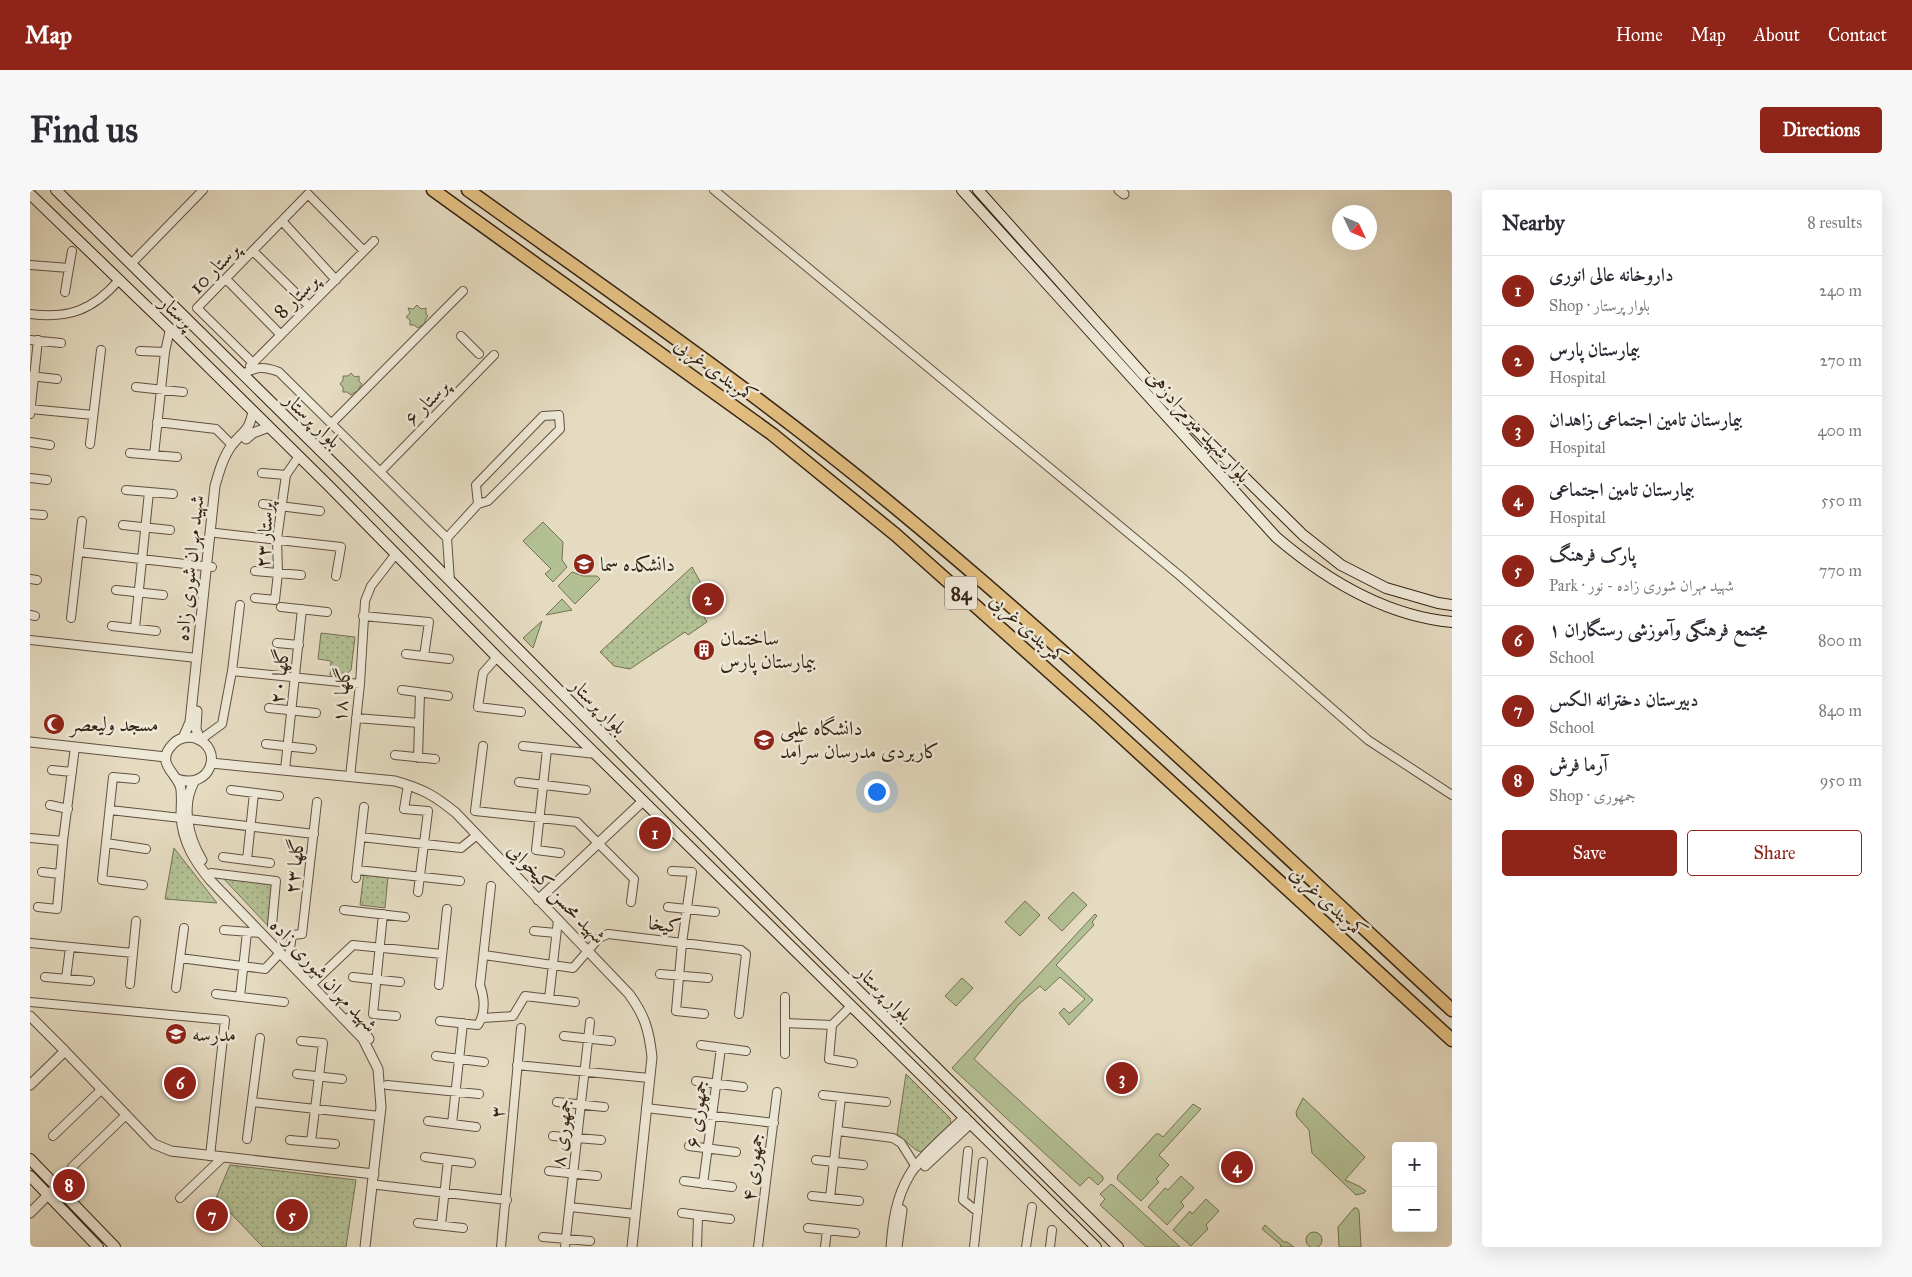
<!DOCTYPE html>
<meta charset="utf-8">
<style>
:root{--surface:#fff;--page:#f7f7f7;--text:#2b2b33;--muted:#7c7c81;--line:#e1e1e2;--accent:#8f2418}
body{margin:0;font-family:"IM FELL Great Primer",Amiri,serif;background:var(--page);color:var(--text)}
.controls{position:absolute;right:15px;bottom:15px;display:grid;overflow:hidden;border-radius:5px;box-shadow:0 5px 20px #0002}
.controls button{width:45px;height:45px;display:grid;place-items:center;padding:0;border:0;border-bottom:1px solid var(--line);background:var(--surface);color:var(--text);font:25px sans-serif}
.compass{position:absolute;left:1302px;top:15px;width:45px;height:45px;border-radius:50%;background:var(--surface);box-shadow:0 5px 20px #0002;rotate:134deg}
.you{position:absolute;left:846px;top:601px;width:18px;height:18px;margin:-12px;border:4px solid #fff;border-radius:50%;background:#1a73e8;box-shadow:0 0 0 8px #1a73e833}
.badge{display:grid;place-items:center;width:32px;height:32px;border-radius:50%;background:var(--accent);color:#fff;font-size:16px;font-weight:700}
.pin{position:absolute;translate:-50% -50%;border:2px solid #fff;box-shadow:0 1px 5px #0006}
.list{margin:0;padding:0;list-style:none}
h2{display:flex;justify-content:space-between;align-items:center;height:65px;margin:0;padding:0 20px;font-size:21px}
h2 small{font-size:16px;font-weight:400;color:var(--muted)}
.list li{display:grid;grid-template-columns:32px 1fr auto;gap:15px;align-items:center;box-sizing:border-box;height:70px;padding:0 20px;border-top:1px solid var(--line)}
.list b{display:block;font-size:19px;white-space:nowrap}
.list p{margin:0;font-size:16px;white-space:nowrap;color:var(--muted)}
.list em{font-size:16px;font-style:normal;color:var(--muted)}
.actions{display:flex;gap:10px;padding:15px 20px}
.actions a{flex:1;padding:11px 0;border:1px solid var(--accent);border-radius:5px;text-align:center;font-size:18px;color:var(--accent)}
.actions .main{background:var(--accent);color:#fff}
.map{position:relative;flex:none;width:1422px;height:1057px;overflow:hidden;border-radius:5px}
header{display:flex;align-items:center;gap:30px;box-sizing:border-box;height:70px;padding:0 25px;background:var(--accent);color:#fff}
header strong{font-size:24px}
nav{display:flex;gap:28px;margin-inline-start:auto;font-size:18px}
.intro{display:flex;align-items:center;justify-content:space-between;box-sizing:border-box;height:120px;padding:0 30px}
h1{margin:0;font-size:35px}
.button{padding:12px 22px;border-radius:5px;background:var(--accent);color:#fff;font-size:18px;font-weight:700}
main{display:flex;gap:30px;padding:0 30px}
aside{flex:1;background:var(--surface);border-radius:5px;box-shadow:0 5px 20px #0002}
.map>svg:first-child{display:block}
.grass{fill:#b3c094;stroke:#747254}
.park{fill:url(#park-dots);stroke:#747254}
.lines{fill:none;stroke-linecap:round;stroke-linejoin:round}
.minor-casing{stroke:#615140;stroke-width:10}
.tertiary-casing{stroke:#615140;stroke-width:11}
.secondary-casing{stroke:#352315;stroke-width:12}
.trunk-casing{stroke:#352315;stroke-width:15}
.minor{stroke:#eee8d7;stroke-width:8}
.tertiary{stroke:#eee8d7;stroke-width:9}
.secondary{stroke:#eee8d7;stroke-width:10}
.trunk{stroke:#e2be80;stroke-width:12}
.labels{text-anchor:middle;dominant-baseline:central;stroke-width:5;stroke-linejoin:round;paint-order:stroke}
.shield{fill:#eee8d7;stroke:#6c5e4f;stroke-width:1}
.shield-label{font-size:19px;font-weight:bold;fill:#352315}
.street-label{font-size:20px;fill:#352315;stroke:#eee8d7}
.poi-label{font-size:20px;fill:#352315;stroke:#eee8d7;text-anchor:start}
</style>
<header>
<strong>Map</strong>
<nav><a>Home</a><a>Map</a><a>About</a><a>Contact</a></nav>
</header>
<div class="intro"><h1>Find us</h1><a class="button">Directions</a></div>
<main>
<div class="map">
<svg width="1422" height="1057" viewBox="0 0 1422 1057">
<defs>
<pattern id="park-dots" width="8" height="8" patternUnits="userSpaceOnUse" patternTransform="scale(1.25)"><rect width="8" height="8" fill="#b3c094"/><path d="M2 2h.1M6 6h.1" fill="none" stroke="#929c78" stroke-width="1.8" stroke-linecap="round"/></pattern>
</defs>
<rect width="100%" height="100%" fill="#e5dbc1"/>
<filter id="stains"><feTurbulence type="fractalNoise" baseFrequency=".004" numOctaves="4"/><feColorMatrix values="0 0 0 0 .2 0 0 0 0 .09 0 0 0 0 .02 0 0 0 .5 -.17"/></filter>
<radialGradient id="worn" r=".72"><stop offset=".6" stop-color="#630" stop-opacity="0"/><stop offset="1" stop-color="#630" stop-opacity=".3"/></radialGradient>
<!-- grass -->
<path class="grass" d="M387 115 391 119 396 118V124L398 126 395 130V135H392L388 138 384 135H380V130L376 127 380 123 378 118 383 119Z
M321 183 325 187 329 186V191L332 194 329 198V202H325L321 205 317 202H313V197L310 194 313 190V186H318Z
M513 332 533 352 532 370 537 377 523 392 515 384 521 379 493 351Z
M542 382 553 386H567L570 389 545 414 528 396Z
M532 409 542 420 516 425Z
M512 431 503 458 493 448Z
M1043 702 1057 715 1032 741 1018 728Z
M995 711 1010 725 990 746 975 732Z
M1065 724 1067 726 1062 732 1064 735 1026 775 1063 810 1039 835 1029 823 1034 818 1039 823 1041 822 1055 809 1030 787 1015 801 1010 796 989 814 944 869 1073 987V990L1068 995 1059 987 1050 996 922 878Z
M932 788 943 798 926 816 915 806Z
M1273 908 1335 967 1315 990 1329 996 1336 1001 1334 1003 1326 1005 1282 963 1279 940 1267 927 1266 922Z
M1163 914 1171 919 1129 965 1139 975 1126 989 1129 992 1111 1011 1087 989 1088 985 1126 944H1129L1133 947Z
M1151 986 1164 998 1151 1012 1154 1016 1137 1035 1118 1017 1135 998 1138 1000Z
M1081 994 1084 996 1150 1057H1116L1070 1015 1075 1009 1070 1004Z
M1176 1009 1189 1021 1176 1035 1178 1039 1161 1056 1143 1040 1160 1021 1162 1024Z
M1324 1018H1327L1329 1021 1331 1057H1309L1308 1037Z
M1235 1035 1254 1052H1257L1264 1057H1250L1251 1055 1232 1039Z
M1276 1050a8 8 0 1 1 16 0a8 8 0 1 1-16 0Z"/>
<!-- park -->
<path class="park" d="M662 377 683 415 671 421 677 432 658 445 655 442 600 479 584 476 570 462Z
M291 443 325 447 321 480 316 485H300L301 471 288 469Z
M144 658 187 713 135 709Z
M334 682 358 686 355 718 330 715Z
M193 688 243 695 239 737Z
M876 884 920 928 921 933 891 962 886 960 867 944Z
M200 975 326 990 316 1057H233L186 1008Z"/>
<g class="lines">
<!-- minor casing -->
<g class="minor-casing">
<path id="minor" d="M684 0 1149 385 1338 550 1422 605
M252 31 306 90
M223 61 279 116
M101 74 173 0
M0 75 39 78 35 102
M39 78 42 61
M196 89 251 145
M0 124C39 129 63 120 89 90
M431 146 449 164
M0 150 31 153
M110 161 135 162 140 139
M223 173 167 118 278 4 334 61
M220 176 344 51
M212 184C227 177 233 176 249 182L417 348
M0 186 27 189
M106 197 153 202
M0 219 63 225
M0 224 8 150
M529 225 530 239 458 311 448 314 446 295 513 226Z
M127 232 186 239 202 255
M302 233 433 101
M0 252 20 255
M60 254 71 160
M100 263 147 267
M124 265 135 162
M350 282 464 165
M232 283 256 285
M0 288 17 290
M96 300 143 304
M233 314 290 321
M0 324 13 325
M93 335 140 340
M186 343 311 357 306 386
M49 362 182 377
M225 381 271 385
M0 389 7 390
M420 391 417 348 448 314
M86 400 133 405
M225 408 245 410 248 383 247 349 256 285 269 266
M251 417 297 422
M0 425 5 426
M333 426 399 432 394 466
M41 428 52 331
M82 436 126 441
M105 438 119 302
M0 450 167 468
M247 453 269 455
M376 464 419 469
M467 467 453 483 448 517 491 522
M202 481 330 494
M372 500 418 506
M239 518 286 523
M326 528 389 533
M170 550 192 534 202 481 210 415
M236 554 282 559
M453 556 445 621 547 632 604 689 601 712
M493 556 566 564
M517 559 506 660 530 663
M365 565 405 569
M388 568 390 503
M22 580 42 582
M255 580 272 419
M320 587 330 494 335 411 341 396 365 365
M105 589 83 587 72 690 113 695
M489 592 556 600
M378 595 374 619 398 621 388 702
M201 600 249 606
M20 615 38 619
M80 620 151 628
M158 629 284 644
M331 647 431 658 447 645
M0 648 33 651
M76 653 116 659
M193 667 240 673
M217 670 224 603
M327 680 430 691
M642 681 662 682 652 753 646 821 674 824
M12 682 30 684
M181 683 246 691 242 735
M326 688 334 617
M8 717 27 719 33 651 45 557
M638 717 685 722
M314 720 375 727
M353 724 343 824 366 826
M194 740 231 743
M504 741 526 743
M0 753 103 763
M259 765 262 745 272 744 287 612
M454 765 543 778 569 748 578 744 711 760 716 764 709 824
M150 768 235 779 250 763
M630 784 678 788
M15 787 60 791
M323 787 370 792
M36 789 40 757
M285 791 323 755 412 764
M100 794 106 731
M409 795 417 719
M146 798 154 738
M186 804 254 812
M210 807 217 742
M519 809 528 730
M0 812 195 830 180 966
M452 828 483 826 495 806 545 812
M410 831 448 835C456 822 455 809 450 795L461 696
M755 833 802 835 799 869 823 873
M802 835 821 816
M534 846 581 851
M271 851 293 853 281 952
M671 855 716 861
M755 864V807
M406 866 454 872
M487 875 619 888
M267 884 312 889
M666 891 713 897
M357 895 449 904
M793 905 856 912
M222 912 350 926
M527 912 574 917
M616 918 744 933
M398 931 446 937
M422 934 433 833
M808 941 863 948 871 953 886 977
M23 946 72 899
M523 946 571 950
M217 949 230 848
M260 950 305 954
M659 956 706 962
M938 961 933 1010 948 1022
M395 967 441 973
M786 970 833 975
M42 977 96 925
M519 981 567 986
M654 991 702 997
M673 994 691 858
M348 995 477 1010
M782 1006 829 1011
M150 1008 192 968
M800 1008 811 907
M540 1017 605 1024
M652 1023 700 1029
M388 1033 433 1038
M411 1035 418 970
M778 1038 825 1043
M513 1047 560 1051
M471 1057 491 838
M535 1057 560 832
M667 1057 668 1027
M728 1057 747 902
M795 1057 797 1040
M944 1057 953 972
M996 1057 1002 1017
M1020 1057 1022 1040"/>
</g>
<!-- tertiary casing -->
<g class="tertiary-casing">
<path id="tertiary" d="M1089 0 1094 4
M216 249 223 243 239 237
M167 521 166 539 170 550
M153 548 160 532 185 296C189 282 193 267 202 255 214 240 219 242 223 221
M0 552 136 567
M181 573 365 591C393 599 404 605 426 623L599 804C615 826 619 840 622 867L602 1057
M147 589C181 601 195 558 165 548 158 546 149 548 144 553 122 574 150 584 151 600 152 609 151 618 151 627 153 653 165 672 181 691L333 849 348 879 351 917 335 1057
M164 592C151 616 158 647 172 670
M508 710 613 611
M0 826 35 861 0 895
M320 827 332 838 339 849
M35 861 124 954 141 961 344 984
M895 976 941 933
M0 1023 23 1000
M861 1057C863 1032 866 1008 879 986 888 969 920 942 935 927
M867 1057 872 1020"/>
</g>
<!-- secondary casing -->
<g class="secondary-casing">
<path id="secondary" d="M26 0 311 281 774 747 1088 1057
M932 0 1246 347C1295 389 1356 426 1422 432
M948 0 1135 209 1273 345 1311 375 1356 398 1408 413 1422 415
M0 4 140 139 298 295 467 467 1066 1057
M0 969 85 1057
M0 986 68 1057"/>
</g>
<!-- trunk casing -->
<g class="trunk-casing">
<path id="trunk" d="M403 0 742 244 866 345 1071 528 1422 850
M438 0C583 104 730 205 867 319 1059 478 1239 651 1422 820"/>
</g>
<!-- minor -->
<use href="#minor" class="minor"/>
<!-- tertiary -->
<use href="#tertiary" class="tertiary"/>
<!-- secondary -->
<use href="#secondary" class="secondary"/>
<!-- trunk -->
<use href="#trunk" class="trunk"/>
</g>
<!-- icons -->
<defs>
<g id="university-disc" transform="scale(1.125)"><circle r="9.5" fill="#8f2418" stroke="#eee8d7"/><path d="M0-5L7-2L0 1L-7-2ZM-4 1L0 2.5L4 1V4Q0 6-4 4Z" fill="#fff"/></g>
<g id="building-disc" transform="scale(1.125)"><circle r="9.5" fill="#8f2418" stroke="#eee8d7"/><path d="M-4-6H4V6H1V3H-1V6H-4ZM-2.5-4.3h1.7v1.8h-1.7ZM.8-4.3h1.7v1.8H.8ZM-2.5-1h1.7V.8h-1.7ZM.8-1h1.7V.8H.8Z" fill="#fff"/></g>
<g id="mosque-disc" transform="scale(1.125)"><circle r="9.5" fill="#8f2418" stroke="#eee8d7"/><path d="M3.5-4.9A6 6 0 1 0 3.5 4.9A5 5 0 1 1 3.5-4.9Z" fill="#fff"/></g>
<g id="school-disc" transform="scale(1.125)"><circle r="9.5" fill="#8f2418" stroke="#eee8d7"/><path d="M0-5L7-2L0 1L-7-2ZM-4 1L0 2.5L4 1V4Q0 6-4 4Z" fill="#fff"/></g>
</defs>
<g fill-rule="evenodd">
<use href="#university-disc" x="554" y="374"/>
<use href="#building-disc" x="674" y="460"/>
<use href="#mosque-disc" x="24" y="534"/>
<use href="#university-disc" x="734" y="550"/>
<use href="#school-disc" x="146" y="844"/>
</g>
<g class="labels">
<!-- shield labels -->
<rect class="shield" x="915" y="386.5" width="32" height="33" rx="4"/>
<g class="shield-label">
<text x="931" y="403">84</text>
</g>
<!-- street labels -->
<g class="street-label">
<text transform="translate(184 78) rotate(-46)">پرستار 10</text>
<text transform="translate(266 106) rotate(-45)">پرستار 8</text>
<text transform="translate(147 122) rotate(44)">پرستار</text>
<text transform="translate(686 180) rotate(36)">کمربندی غربی</text>
<text transform="translate(396 212) rotate(-46)">پرستار ۶</text>
<text transform="translate(283 230) rotate(44)">بلوار پرستار</text>
<text transform="translate(1169 236) rotate(48)">بلوار شهید میرمرادزهی</text>
<text transform="translate(234 345) rotate(-86)">پرستار ۲۳</text>
<text transform="translate(159 378) rotate(-84)">شهید مهران شوری زاده</text>
<text transform="translate(999 439) rotate(42)">کمربندی غربی</text>
<text transform="translate(249 486) rotate(-84)">گلها ۲۰</text>
<text transform="translate(311 505) rotate(-85)">گلها ۱۸</text>
<text transform="translate(569 516) rotate(45)">بلوار پرستار</text>
<text transform="translate(264 676) rotate(-84)">گلها ۲۳</text>
<text transform="translate(527 703) rotate(46)">شهید محسن کیخوایی</text>
<text transform="translate(1299 712) rotate(43)">کمربندی غربی</text>
<text transform="translate(635 734) rotate(7)">کیخا</text>
<text transform="translate(294 785) rotate(47)">شهید مهران شوری زاده</text>
<text transform="translate(855 803) rotate(45)">بلوار پرستار</text>
<text transform="translate(467 922) rotate(-85)">۳</text>
<text transform="translate(666 924) rotate(-83)">جمهوری ۶</text>
<text transform="translate(531 943) rotate(-84)">جمهوری ۸</text>
<text transform="translate(722 977) rotate(-83)">جمهوری ۴</text>
</g>
<!-- poi labels -->
<g class="poi-label">
<text x="570" y="374">دانشکده سما</text>
<text x="690" y="448">ساختمان<tspan x="690" dy="23">بیمارستان پارس</tspan></text>
<text x="40" y="534">مسجد ولیعصر</text>
<text x="750" y="538">دانشگاه علمی<tspan x="750" dy="23">کاربردی مدرسان سرآمد</tspan></text>
<text x="162" y="844">مدرسه</text>
</g>
</g>
<rect width="100%" height="100%" filter="url(#stains)"/>
<rect width="100%" height="100%" fill="url(#worn)"/>
</svg>
<div class="controls">
<button>+</button>
<button>−</button>
</div>
<svg class="compass" viewBox="-18 -18 36 36"><path d="M0-13l5 13h-10z" fill="#e53935"/><path d="M0 13l5-13h-10z" fill="#7c7c81"/></svg>
<div class="you"></div>
<div class="pin badge" style="left:625px;top:643px">1</div>
<div class="pin badge" style="left:678px;top:409px">2</div>
<div class="pin badge" style="left:1092px;top:888px">3</div>
<div class="pin badge" style="left:1207px;top:977px">4</div>
<div class="pin badge" style="left:262px;top:1025px">5</div>
<div class="pin badge" style="left:150px;top:893px">6</div>
<div class="pin badge" style="left:182px;top:1025px">7</div>
<div class="pin badge" style="left:39px;top:995px">8</div>
</div>
<aside>
<h2>Nearby<small>8 results</small></h2>
<ul class="list">
<li><span class="badge">1</span><div><b>داروخانه عالی انوری</b><p>Shop · بلوار پرستار</p></div><em>240 m</em></li>
<li><span class="badge">2</span><div><b>بیمارستان پارس</b><p>Hospital</p></div><em>270 m</em></li>
<li><span class="badge">3</span><div><b>بیمارستان تامین اجتماعی زاهدان</b><p>Hospital</p></div><em>400 m</em></li>
<li><span class="badge">4</span><div><b>بیمارستان تامین اجتماعی</b><p>Hospital</p></div><em>550 m</em></li>
<li><span class="badge">5</span><div><b>پارک فرهنگ</b><p>Park · شهید مهران شوری زاده - نور</p></div><em>770 m</em></li>
<li><span class="badge">6</span><div><b>مجتمع فرهنگی وآموزشی رستگاران ۱</b><p>School</p></div><em>800 m</em></li>
<li><span class="badge">7</span><div><b>دبیرستان دخترانه الکس</b><p>School</p></div><em>840 m</em></li>
<li><span class="badge">8</span><div><b>آرما فرش</b><p>Shop · جمهوری</p></div><em>950 m</em></li>
</ul>
<div class="actions"><a class="main">Save</a><a>Share</a></div>
</aside>
</main>
